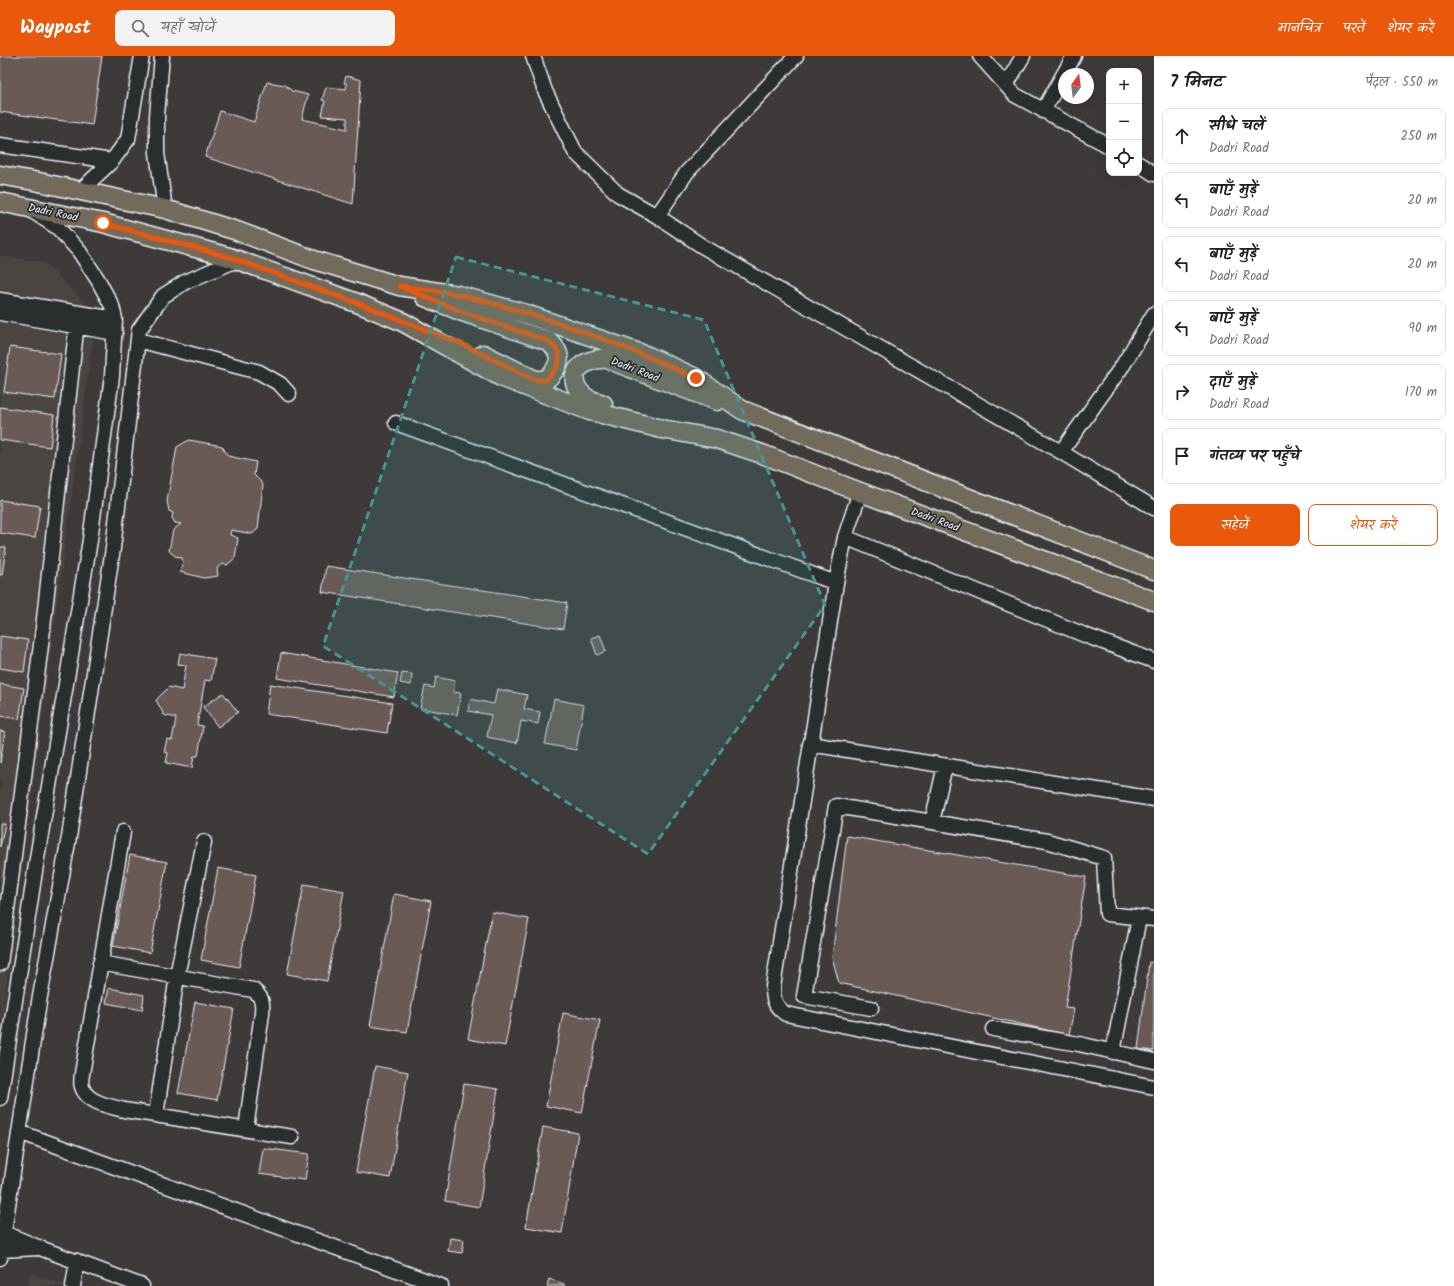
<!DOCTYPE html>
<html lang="hi">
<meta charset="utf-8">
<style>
:root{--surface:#fff;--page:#f2f2f2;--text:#202124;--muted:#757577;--line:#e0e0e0;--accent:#ea580c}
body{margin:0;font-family:Kalam,"Playpen Sans Deva",sans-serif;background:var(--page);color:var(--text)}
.controls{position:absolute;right:12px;top:12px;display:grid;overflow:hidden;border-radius:8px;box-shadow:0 4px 16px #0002}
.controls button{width:36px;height:36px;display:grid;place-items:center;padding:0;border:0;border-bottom:1px solid var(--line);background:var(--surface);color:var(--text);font:20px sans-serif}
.compass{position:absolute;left:1058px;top:12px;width:36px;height:36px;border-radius:50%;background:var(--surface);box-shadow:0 4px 16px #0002;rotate:14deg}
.stop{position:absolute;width:12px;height:12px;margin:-9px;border:3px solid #ea580c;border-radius:50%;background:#fff}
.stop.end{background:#ea580c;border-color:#fff;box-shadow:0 1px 4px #0008}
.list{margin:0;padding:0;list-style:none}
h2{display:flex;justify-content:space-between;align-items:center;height:52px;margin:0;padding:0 16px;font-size:17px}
h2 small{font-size:13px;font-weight:400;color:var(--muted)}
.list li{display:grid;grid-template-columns:26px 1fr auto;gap:12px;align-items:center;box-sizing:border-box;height:56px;margin:0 8px 8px;padding:0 8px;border:1px solid var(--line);border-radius:8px}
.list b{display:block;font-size:15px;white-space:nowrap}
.list p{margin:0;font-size:13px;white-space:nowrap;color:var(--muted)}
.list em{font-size:13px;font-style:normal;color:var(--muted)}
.actions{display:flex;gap:8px;padding:12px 16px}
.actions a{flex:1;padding:9px 0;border:1px solid var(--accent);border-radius:8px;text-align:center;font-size:14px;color:var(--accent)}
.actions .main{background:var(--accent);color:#fff}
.icon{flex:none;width:22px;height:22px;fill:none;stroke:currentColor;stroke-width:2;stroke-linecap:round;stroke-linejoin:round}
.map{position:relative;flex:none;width:1154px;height:1230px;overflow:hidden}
header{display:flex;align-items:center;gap:24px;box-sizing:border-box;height:56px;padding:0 20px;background:var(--accent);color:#fff}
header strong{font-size:19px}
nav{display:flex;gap:22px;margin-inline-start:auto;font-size:14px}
.search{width:280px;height:36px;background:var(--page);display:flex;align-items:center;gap:10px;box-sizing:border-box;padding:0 14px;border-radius:8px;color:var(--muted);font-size:15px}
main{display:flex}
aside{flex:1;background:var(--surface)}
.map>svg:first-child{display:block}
.built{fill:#4c4442}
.building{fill:#6b5a55;stroke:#e8f1f8}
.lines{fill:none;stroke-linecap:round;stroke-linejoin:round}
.minor-casing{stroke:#e8f1f8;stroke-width:17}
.major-casing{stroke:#e8f1f8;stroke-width:21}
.minor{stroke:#2a2d2e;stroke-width:14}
.major{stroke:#726b5a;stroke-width:18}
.route{stroke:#ea580c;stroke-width:5}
.marked{fill:#459590;fill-opacity:0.2;stroke:#459590;stroke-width:3;stroke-dasharray:8 5;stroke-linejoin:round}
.labels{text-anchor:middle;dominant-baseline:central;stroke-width:3.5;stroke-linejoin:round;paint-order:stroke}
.street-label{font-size:11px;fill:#e8f1f8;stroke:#2a2d2e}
</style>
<header>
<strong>Waypost</strong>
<div class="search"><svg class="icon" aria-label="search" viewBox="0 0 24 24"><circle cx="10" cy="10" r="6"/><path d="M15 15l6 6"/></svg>यहाँ खोजें</div>
<nav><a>मानचित्र</a><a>परतें</a><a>शेयर करें</a></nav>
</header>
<main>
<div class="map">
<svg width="1154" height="1230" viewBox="0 0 1154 1230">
<rect width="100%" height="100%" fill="#3e3a3a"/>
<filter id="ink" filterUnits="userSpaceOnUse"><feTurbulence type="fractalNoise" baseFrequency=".025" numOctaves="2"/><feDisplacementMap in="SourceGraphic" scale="8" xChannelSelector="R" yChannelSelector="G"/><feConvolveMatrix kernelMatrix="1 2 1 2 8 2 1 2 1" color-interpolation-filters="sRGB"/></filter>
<g filter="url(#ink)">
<!-- built -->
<path class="built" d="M0 200 44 206 96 258 0 974Z
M30 1217 67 1230H28Z"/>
<!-- building -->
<path class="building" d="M0 0H102L92 69 0 56Z
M346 20 361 24 353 148 205 101 220 55 254 66 267 26 285 29 292 35 308 39 302 63 347 73V62L322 60 325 45 322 44 326 31 346 33 347 28 344 27Z
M10 291 61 298 55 343 4 336Z
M0 351 54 359 50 391 0 384Z
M189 384 222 390 228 400 256 406 254 419 263 428 258 473 252 478 231 474 230 479 238 482 235 502 227 509 223 508 217 512 218 520 204 522 180 516 183 506 180 501 175 500 169 495 173 474 181 468 175 467 172 462 173 457 169 455 167 445 177 391Z
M0 444 40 450 35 482 0 477Z
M0 491H6L2 519H0Z
M326 510 567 547 563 573 322 536Z
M600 579 606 595 597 599 591 582Z
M0 580 28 584 24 616 0 612Z
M180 597 215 603 211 625 205 624 197 669 203 670 198 700H194L192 712 166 707 168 697 164 696 167 683 172 684 176 662 164 659 156 644 169 631 182 634 186 609 178 608Z
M281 597 398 617 394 641 277 622Z
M402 617 412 618 411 629 400 627Z
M436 621 455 625 453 636 461 637 457 659 420 652 425 630 434 632Z
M0 628 24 632 19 663 0 660Z
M270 628 392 647 387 677 266 658Z
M497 633 527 639 524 653 540 656 538 668 521 665 517 687 487 681 491 659 468 655 470 643 494 648Z
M223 637 238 656 218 671 203 651Z
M554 643 584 649 576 694 545 688Z
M0 675 5 676 0 707Z
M0 768H5L0 791Z
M847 780 1086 821 1065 952 1074 953 1069 979 839 927 832 901Z
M130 799 167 806 150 897 113 890Z
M218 812 256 819 239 911 201 904Z
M304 828 344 835 327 925 287 918Z
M394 838 431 845 407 976 370 970Z
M492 856 529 863 505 990 468 983Z
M1149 906 1154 907V995L1138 993Z
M109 932 144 939 142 954 106 947Z
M195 946 234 953 217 1044 178 1037Z
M563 957 600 964 582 1057 546 1050Z
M375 1010 408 1016 390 1122 356 1116Z
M464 1028 498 1033 479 1151 445 1145Z
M543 1071 578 1077 562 1177 526 1171Z
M263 1092 309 1098 305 1124 259 1118Z
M450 1182 464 1184 462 1197 448 1195Z
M549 1223 564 1228V1230H547Z"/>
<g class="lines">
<!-- minor casing -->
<g class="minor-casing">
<path id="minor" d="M162 0 157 60V97L165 153
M533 0 545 35 575 96 618 138 657 160 702 190 1061 396 1154 452
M980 0 1015 39 1109 90
M1006 29 1023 0
M1043 55 1074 0
M0 89 112 105
M1139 108 1154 118
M80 135 112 105 128 83 142 0
M657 160 687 116 796 0
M0 244 115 263
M0 257 115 277
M138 284 259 316 280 328 289 338
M396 367 836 527
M1061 396 1123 309 1154 258
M860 436 845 481 836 527 773 931C773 944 775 951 786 958L1154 1031
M845 481 1087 580 1154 605
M810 688 1154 743
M932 766 945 710
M123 776 83 1012C82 1018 80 1026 82 1031 87 1047 110 1050 124 1054L292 1081
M100 907 253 934C262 941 263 946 262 957L246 1073
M0 908 42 581 78 257
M871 952 804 940 836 750 1047 785 1104 802 1107 858 1154 863
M993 973 1079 988 1154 1005
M1113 996 1139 862
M0 1042 38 796 90 484 112 320 115 263 112 250 98 224 79 195 58 172 32 155
M156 1059 177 920 204 786
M19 1076 441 1230
M0 1175 40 1192 142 1230
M0 1194 38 1192
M0 1202 39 946 69 781 113 492 139 274 163 240 185 226 237 204
M73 1230 77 1205"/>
</g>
<!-- major casing -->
<g class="major-casing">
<path id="major" d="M0 119 39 126 165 153 237 175 314 204 399 230 458 239 523 257 648 300 696 322 742 354 1154 514
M0 146 103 167 229 201 357 247 401 265 501 321 590 355 662 373 717 383 762 398 860 436 1154 545
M425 241 460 255 548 285C565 298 560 311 546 324H535L483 298
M603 348C597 346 588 344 583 339 562 319 584 301 607 303L717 345"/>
</g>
<!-- minor -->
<use href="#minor" class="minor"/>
<!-- major -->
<use href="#major" class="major"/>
</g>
</g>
<g class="lines" filter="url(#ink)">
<!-- route -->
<path class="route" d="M103 167 229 201 357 247 462 288 535 324H546C560 311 566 298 548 285L460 255 399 230C418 233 439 234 459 239 537 257 623 288 696 322"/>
</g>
<!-- marked area -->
<path class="marked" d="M456 201 704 264 825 549 648 798 323 590Z"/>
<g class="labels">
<!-- street labels -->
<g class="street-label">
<text transform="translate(53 157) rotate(12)">Dadri Road</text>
<text transform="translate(635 314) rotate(21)">Dadri Road</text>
<text transform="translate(935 464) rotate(20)">Dadri Road</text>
</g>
</g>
</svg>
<div class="controls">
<button>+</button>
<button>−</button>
<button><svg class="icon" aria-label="locate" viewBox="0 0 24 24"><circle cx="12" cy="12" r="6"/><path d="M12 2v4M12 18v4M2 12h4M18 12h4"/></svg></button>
</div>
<svg class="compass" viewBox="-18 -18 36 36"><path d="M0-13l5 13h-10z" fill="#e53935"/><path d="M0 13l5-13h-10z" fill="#757577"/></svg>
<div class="stop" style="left:103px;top:167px"></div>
<div class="stop end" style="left:696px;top:322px"></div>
</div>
<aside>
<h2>7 मिनट<small>पैदल · 550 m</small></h2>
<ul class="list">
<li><svg class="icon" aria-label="ahead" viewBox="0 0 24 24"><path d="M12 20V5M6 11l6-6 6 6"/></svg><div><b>सीधे चलें</b><p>Dadri Road</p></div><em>250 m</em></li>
<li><svg class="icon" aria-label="left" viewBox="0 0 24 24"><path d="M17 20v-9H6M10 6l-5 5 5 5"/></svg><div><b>बाएँ मुड़ें</b><p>Dadri Road</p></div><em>20 m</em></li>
<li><svg class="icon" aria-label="left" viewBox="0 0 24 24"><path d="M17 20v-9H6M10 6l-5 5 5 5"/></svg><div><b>बाएँ मुड़ें</b><p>Dadri Road</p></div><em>20 m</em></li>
<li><svg class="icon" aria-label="left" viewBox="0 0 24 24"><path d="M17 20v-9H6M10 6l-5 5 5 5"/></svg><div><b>बाएँ मुड़ें</b><p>Dadri Road</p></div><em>90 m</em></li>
<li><svg class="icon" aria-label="right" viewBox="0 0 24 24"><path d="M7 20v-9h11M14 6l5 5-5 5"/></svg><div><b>दाएँ मुड़ें</b><p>Dadri Road</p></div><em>170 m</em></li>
<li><svg class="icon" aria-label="arrive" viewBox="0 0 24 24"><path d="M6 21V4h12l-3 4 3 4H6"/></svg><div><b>गंतव्य पर पहुँचे</b></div></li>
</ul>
<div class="actions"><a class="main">सहेजें</a><a>शेयर करें</a></div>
</aside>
</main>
